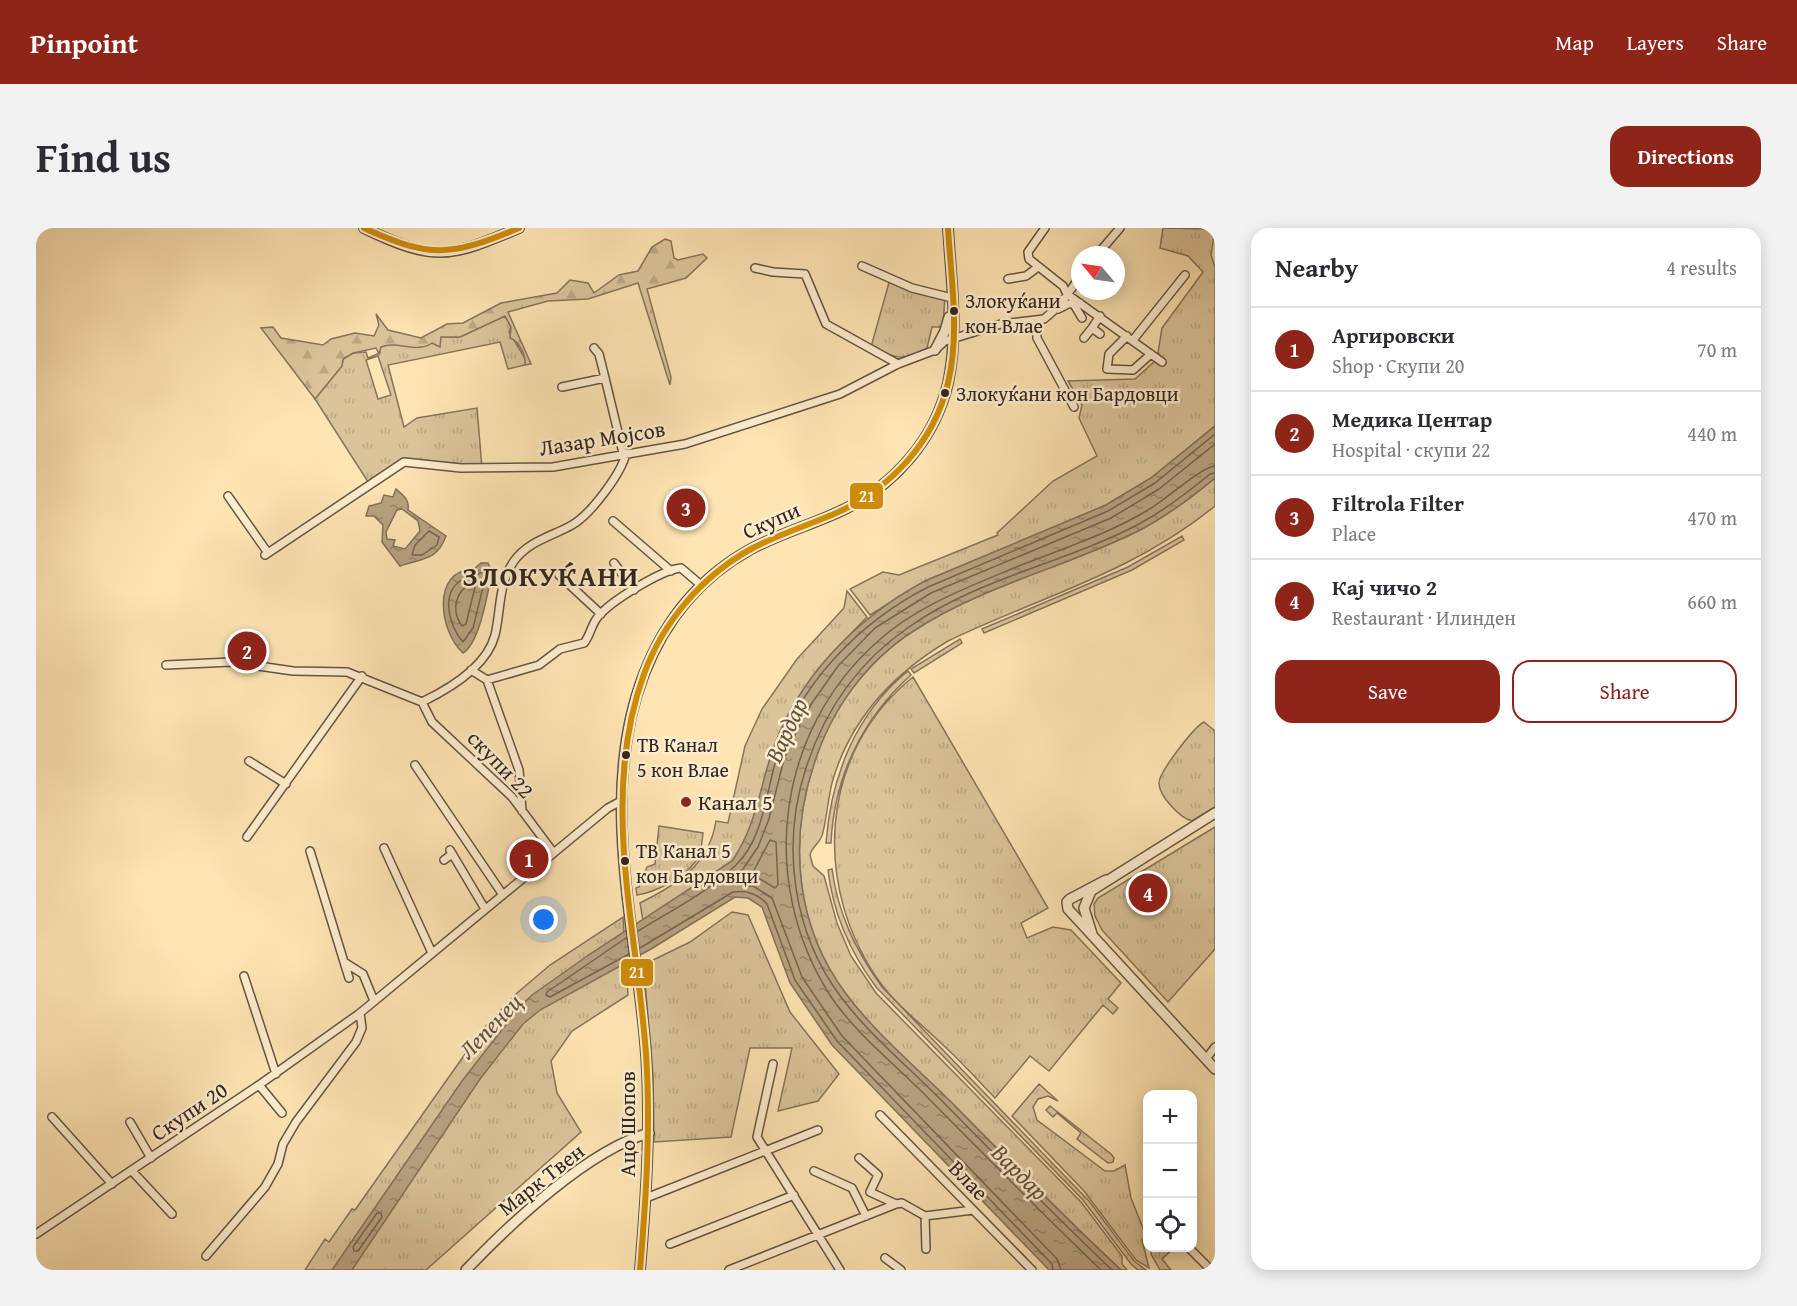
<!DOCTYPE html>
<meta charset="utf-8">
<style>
:root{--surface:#fff;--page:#f2f2f3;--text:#2b2b33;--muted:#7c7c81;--line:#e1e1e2;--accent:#8f2418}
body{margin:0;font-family:"Gentium Book Plus",serif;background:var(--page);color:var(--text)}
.controls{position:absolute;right:18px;bottom:18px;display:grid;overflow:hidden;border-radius:12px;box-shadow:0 3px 15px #0003}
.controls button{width:54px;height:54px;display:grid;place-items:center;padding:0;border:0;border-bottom:2px solid var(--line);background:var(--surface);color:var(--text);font:30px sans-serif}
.compass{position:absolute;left:1035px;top:18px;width:54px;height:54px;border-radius:50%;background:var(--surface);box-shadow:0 3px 15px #0003;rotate:299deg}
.you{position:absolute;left:508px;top:692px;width:21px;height:21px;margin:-15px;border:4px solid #fff;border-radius:50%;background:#1a73e8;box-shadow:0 0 0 9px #1a73e833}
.badge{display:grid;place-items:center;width:39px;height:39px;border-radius:50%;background:var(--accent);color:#fff;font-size:20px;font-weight:700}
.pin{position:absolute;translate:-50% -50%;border:3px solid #fff;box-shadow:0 2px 6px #0006}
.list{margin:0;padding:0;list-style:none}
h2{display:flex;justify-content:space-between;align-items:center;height:78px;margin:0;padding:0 24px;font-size:26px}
h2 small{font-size:20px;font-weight:400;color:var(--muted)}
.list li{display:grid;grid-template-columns:39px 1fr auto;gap:18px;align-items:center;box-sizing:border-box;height:84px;padding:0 24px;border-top:2px solid var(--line)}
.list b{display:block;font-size:22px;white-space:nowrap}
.list p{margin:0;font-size:20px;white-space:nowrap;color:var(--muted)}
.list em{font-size:20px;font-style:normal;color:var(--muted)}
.actions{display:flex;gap:12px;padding:18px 24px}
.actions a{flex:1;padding:14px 0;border:2px solid var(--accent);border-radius:18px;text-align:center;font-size:21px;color:var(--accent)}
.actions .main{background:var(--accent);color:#fff}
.icon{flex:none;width:33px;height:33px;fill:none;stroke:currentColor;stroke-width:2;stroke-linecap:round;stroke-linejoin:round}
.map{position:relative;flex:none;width:1179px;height:1042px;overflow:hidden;border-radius:18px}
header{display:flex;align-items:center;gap:36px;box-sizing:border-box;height:84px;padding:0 30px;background:var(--accent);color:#fff}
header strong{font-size:28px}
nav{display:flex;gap:33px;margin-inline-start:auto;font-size:21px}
.intro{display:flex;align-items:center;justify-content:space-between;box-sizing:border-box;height:144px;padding:0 36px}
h1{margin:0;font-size:42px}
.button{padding:15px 27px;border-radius:18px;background:var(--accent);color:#fff;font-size:21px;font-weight:700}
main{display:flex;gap:36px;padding:0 36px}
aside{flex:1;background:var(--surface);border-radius:18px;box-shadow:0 3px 15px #0003}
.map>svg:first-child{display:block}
.grass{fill:url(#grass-tufts);stroke:#86745c;stroke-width:1.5;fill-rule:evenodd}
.forest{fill:url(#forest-firs);stroke:#86745c;stroke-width:1.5}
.water{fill:url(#water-ripples);stroke:#82715a;stroke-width:1.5;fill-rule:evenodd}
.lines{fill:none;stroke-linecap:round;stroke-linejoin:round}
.shore{stroke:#746450;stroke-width:1.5}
.minor-casing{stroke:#645544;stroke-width:10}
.tertiary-casing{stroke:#645544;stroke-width:12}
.minor{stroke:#feedce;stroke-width:7}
.tertiary{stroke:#feedce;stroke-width:9}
.bus-1-casing{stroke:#feedce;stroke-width:10}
.bus-1{stroke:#cf8c06;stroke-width:6}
.bus-dot{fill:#31251f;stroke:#feedce;stroke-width:2}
.poi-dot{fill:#8f2418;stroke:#feedce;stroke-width:2}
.labels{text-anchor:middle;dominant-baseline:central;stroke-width:5;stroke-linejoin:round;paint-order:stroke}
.bus-label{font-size:20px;fill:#31251f;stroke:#feedce;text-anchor:start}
.street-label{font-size:22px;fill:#31251f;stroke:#feedce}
.poi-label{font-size:22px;fill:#31251f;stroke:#feedce;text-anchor:start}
.water-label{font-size:24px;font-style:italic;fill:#605141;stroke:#feedce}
.district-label{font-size:28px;font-weight:bold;letter-spacing:1.5px;fill:#31251f;stroke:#feedce}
.line-badge{stroke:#feedce;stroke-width:2}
.badge-label{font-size:16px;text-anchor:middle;font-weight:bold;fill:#fff}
</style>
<header>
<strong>Pinpoint</strong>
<nav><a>Map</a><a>Layers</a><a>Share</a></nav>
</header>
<div class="intro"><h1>Find us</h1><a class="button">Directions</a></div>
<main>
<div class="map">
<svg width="1179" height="1042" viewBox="0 0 1179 1042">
<defs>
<pattern id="grass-tufts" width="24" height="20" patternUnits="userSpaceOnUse" patternTransform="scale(1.5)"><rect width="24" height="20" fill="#dbc49a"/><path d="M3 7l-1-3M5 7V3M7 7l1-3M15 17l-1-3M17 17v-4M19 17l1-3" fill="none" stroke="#bca884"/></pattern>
<pattern id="forest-firs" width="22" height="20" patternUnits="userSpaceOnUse" patternTransform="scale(1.5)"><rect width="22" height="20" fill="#dbc49a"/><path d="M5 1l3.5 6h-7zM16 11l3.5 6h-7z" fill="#bca884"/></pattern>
<pattern id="water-ripples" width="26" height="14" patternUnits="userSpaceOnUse" patternTransform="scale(1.5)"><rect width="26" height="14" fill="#b8a381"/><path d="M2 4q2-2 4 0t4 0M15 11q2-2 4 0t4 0" fill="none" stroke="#968569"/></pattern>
</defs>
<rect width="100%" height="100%" fill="#fee4b3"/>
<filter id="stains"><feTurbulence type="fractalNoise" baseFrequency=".00333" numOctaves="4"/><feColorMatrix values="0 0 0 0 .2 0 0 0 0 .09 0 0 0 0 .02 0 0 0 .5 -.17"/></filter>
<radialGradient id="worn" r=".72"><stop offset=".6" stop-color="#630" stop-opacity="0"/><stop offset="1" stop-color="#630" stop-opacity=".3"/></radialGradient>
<!-- grass -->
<path class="grass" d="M1127 0 1179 1 1175 27 1179 39V198L1115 250 1070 277 889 353 834 387 814 361 847 344 863 347 962 307 961 305 1017 253 1061 228 1043 190 1046 177 1032 153 1099 151 1121 131 1126 100 1167 44 1152 28 1124 20Z
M854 51 909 67 907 99H896L891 120C872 135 854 129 835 119Z
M469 88 475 99 473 104 490 132 489 137 472 141 464 114 352 137 368 199 381 190 441 180 446 240 374 234 334 257 279 171 306 138 307 131 317 125 330 124 332 130 344 125V119L355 116 385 119 405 109H424ZM342 128 355 167 342 171 330 132Z
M1179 250V278C1097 345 1006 368 912 413 857 446 814 491 796 555 792 571 791 588 787 604 786 614 776 618 774 627L777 638 788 648 801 695 815 728 840 765 1045 974 1086 1028V1036L1091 1042H1085C1027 988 973 933 918 877 882 841 840 806 810 766 760 699 752 614 778 536 795 482 830 433 879 402 948 357 1031 339 1104 302 1131 288 1156 269 1179 250Z
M1146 308 1148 312 1096 342 948 405 946 401 1092 339Z
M811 363 831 389C791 429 752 473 735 528 724 563 722 601 698 631 682 650 630 678 607 693L604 675C642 656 673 637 680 593L692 595 709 518 726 481 761 431 808 380Z
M924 411 926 415 878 445 875 441Z
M872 443 875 447C826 491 798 549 795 615H790C795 549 819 486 872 443Z
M877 449 1012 680 985 695 991 710 1017 699 1035 702 1085 755 1072 771 1082 780 1077 786 1067 777 1013 843 994 828 959 870C942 853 926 834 908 818 888 798 863 780 846 757 776 662 781 526 877 449Z
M1168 494 1179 503V579L1156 593C1144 590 1123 568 1123 555 1123 544 1158 499 1168 494Z
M623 598 667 605C666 615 665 625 660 633 648 650 620 664 601 667L600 660 603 659 611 639 619 636Z
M1179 599V721L1132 774 1066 702 1059 688 1058 676 1062 670Z
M796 641C802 686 820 723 846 759L1053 973 1098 1033 1110 1042H1102L1095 1036 1047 972 840 759C814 724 797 685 792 642Z
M696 684 712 687 754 784 803 846 782 873 742 883 756 820H714L695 909 618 914 617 848 609 754 611 735 654 714Z
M587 689 592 767 536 803 515 833 521 865 545 904 390 1042H269L289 1011 293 1014 316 981 319 982 446 802 481 765 514 737Z
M1003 856 1022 873 1012 868 1002 871 997 879 1001 892 1069 943H1078L1089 937 1095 970 1111 1010 1106 1012 1113 1040 1100 1032 1048 963 976 888Z
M1014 878 1075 926 1078 930 1077 934 1072 935 1041 911 1045 905 1021 885 1017 889 1010 882Z
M1116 1020H1138L1126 1031 1135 1042H1124L1115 1026Z"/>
<!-- forest -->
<path class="forest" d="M629 11 635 13 638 30 642 32 667 26 671 30 650 50 611 61 635 149 634 157 602 55 552 71 512 73 472 84 495 136 489 137C490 127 483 113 474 110L475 99 469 88 424 109H405L404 119 396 115C381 126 361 112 345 119L343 126 340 120 317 125 307 131 306 138 279 171 225 100 237 99 245 110 287 117 295 111 319 105 338 108 343 97 340 86 352 102 385 110 411 96 427 95 465 75 521 65 534 52 552 55 558 65 583 47 602 43 616 19Z"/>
<!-- water -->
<path class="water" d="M1179 198V250C1156 269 1131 288 1104 302 1031 339 948 357 879 402 830 433 795 482 778 536 752 614 760 699 810 766 840 806 882 841 918 877 973 933 1027 988 1085 1042H1013L796 817 754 755 726 679 712 670 699 669 615 721 504 782 487 796 444 851 316 1042H296L426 853 483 780 496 767 554 726 696 633C719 600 723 564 735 527 760 451 820 390 889 353L1070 277 1115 250Z
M360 261C367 267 374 272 372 282L410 308C401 333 386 330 364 338L346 314 347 297 338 288H330L333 278 345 275 348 267 357 269ZM366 281 382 293 384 303 369 321 357 318 359 312 351 311 350 304 361 282Z
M445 335H452L456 344C452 363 444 415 427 425 404 405 394 342 438 341Z"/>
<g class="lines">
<!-- shore -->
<path class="shore" d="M393 303 403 309 401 317 386 327H376L379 317Z
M446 344 450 347 437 400 427 414C414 399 404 367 424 353 431 348 439 348 446 344Z
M435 355 439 359 430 396 426 398C415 383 419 364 435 355Z
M734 612 740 614 742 657 739 660 716 646Z
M602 703C634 683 673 664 700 637 727 611 730 566 740 532 761 457 824 394 892 359L1072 283 1119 255 1179 206
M590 710 511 764 510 767 514 769 593 726
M604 720 697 664C711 662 722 666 731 676L759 752 801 813 1016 1036 1017 1042
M341 985H345L346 989 322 1023H318L317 1019Z
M1025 1042 1021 1031 806 808 766 749 736 670 717 658 696 656 694 652 707 641 722 619 733 591 748 531 769 485 802 438 839 400 895 365 1075 290 1123 261 1179 216
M1065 1042C1006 986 949 927 892 870 859 836 817 804 792 764 722 651 741 503 841 414 878 380 927 361 973 342 1019 323 1069 308 1112 282 1128 273 1165 239 1179 238
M1076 1042C1019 988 964 932 909 876 875 841 834 808 805 769 756 704 745 616 770 540 789 481 822 434 873 399 942 350 1029 335 1103 296 1129 282 1151 265 1174 246L1179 245"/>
<!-- minor casing -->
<g class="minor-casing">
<path id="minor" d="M1009 0 992 24 993 31 1027 58 1031 66 1126 134
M1061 27 1084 0
M826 38 876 60 916 70
M719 40 737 44 769 46 790 96 862 136
M972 51 990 48 1002 39
M1037 75 1046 90
M1022 81 1032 76 1044 75
M1000 93 1001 110 1038 179
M1064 106 1056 100 1064 88
M1091 108 1073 126 1071 141 1097 142 1115 126
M1048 110 1056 100
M1097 112 1149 47
M558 120 563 126 569 150
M526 159 569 150 587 225
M192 268 232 325
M577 293 635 343
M229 327 368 234 425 240 517 239 649 216 804 166 862 136 899 122 909 113 965 96 1008 91 1023 78 1044 49
M578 335 598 362
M523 347 565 386
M130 437 195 434 257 443 311 444 386 474C413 461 451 438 459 407 465 382 462 356 478 333 492 313 517 308 536 297 554 287 586 245 590 225
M435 442 451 452 483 542 486 583
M451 452 503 437 524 421 548 415C554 408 555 398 561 390 573 374 625 342 645 340L665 357
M386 474 396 494 476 569 517 624
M213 533 250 556
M379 537 467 667
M211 609 326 448
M348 620 396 725
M414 622 449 681
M274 623 308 734 327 746 338 773
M408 632 416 626
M308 734 313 750
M208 748 240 846
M1170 831 1179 819
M737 836 721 909 804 1042
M223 857 246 885
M844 887 996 1042
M16 889 76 956
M94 894 115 930
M96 943 136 986
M778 943 816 960 830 988
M610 970 782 902
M860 976 866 975 889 988 937 982
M889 988 890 1021
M0 1006 223 857 324 785 572 580 587 572
M634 1016 758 967
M1153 1020 1175 1042
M170 1028 229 959 242 936 247 916 260 894 320 814 326 800 324 785
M849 1030 865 1042
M693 1042 860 976 834 964 842 947 823 930"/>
</g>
<!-- tertiary casing -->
<g class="tertiary-casing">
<path id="tertiary" d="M328 0C398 34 413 30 483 0
M899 122 909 103 913 89
M1070 652 1034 671 1031 674 1032 681 1179 841
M1056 706 1048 680 1055 663 1179 585
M430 1042C474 996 552 922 613 905
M604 1042C610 970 615 899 610 826 601 702 561 567 608 446 629 392 664 349 715 321 745 305 778 296 809 281 859 256 899 211 912 155 923 105 915 51 912 0"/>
</g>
<!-- minor -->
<use href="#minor" class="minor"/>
<!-- tertiary -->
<use href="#tertiary" class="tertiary"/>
<!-- bus-1 casing -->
<g class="bus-1-casing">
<path id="bus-1" d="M328 0C395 31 416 28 483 0
M604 1042C610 970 615 898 610 826 601 700 563 570 608 446 627 394 666 348 715 321 741 307 770 298 798 286 853 262 898 215 912 155 924 105 915 51 912 0"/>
</g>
<!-- bus-1 -->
<use href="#bus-1" class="bus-1"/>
</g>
<!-- markers -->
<g class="bus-dot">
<circle cx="918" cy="83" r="5"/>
<circle cx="909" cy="165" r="5"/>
<circle cx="590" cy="527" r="5"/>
<circle cx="589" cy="633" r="5"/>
</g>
<circle class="poi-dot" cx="650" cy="574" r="6"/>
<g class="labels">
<!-- bus labels -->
<g class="bus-label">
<text x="929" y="72">Злокуќани<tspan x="929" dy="25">кон Влае</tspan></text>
<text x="920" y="165">Злокуќани кон Бардовци</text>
<text x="601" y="516">ТВ Канал<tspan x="601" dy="25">5 кон Влае</tspan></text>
<text x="600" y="622">ТВ Канал 5<tspan x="600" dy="25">кон Бардовци</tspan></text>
</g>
<!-- street labels -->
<g class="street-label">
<text transform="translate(566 210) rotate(-9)">Лазар Мојсов</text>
<text transform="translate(735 292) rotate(-24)">Скупи</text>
<text transform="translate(465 536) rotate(46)">скупи 22</text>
<text transform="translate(153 883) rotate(-34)">Скупи 20</text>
<text transform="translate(591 896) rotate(-90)">Ацо Шопов</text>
<text transform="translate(505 951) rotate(-38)">Марк Твен</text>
<text transform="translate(933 952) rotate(46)">Влае</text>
</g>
<!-- poi labels -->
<g class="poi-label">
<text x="662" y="574">Канал 5</text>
</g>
<!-- water labels -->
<g class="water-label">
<text transform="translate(750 502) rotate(-65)">Вардар</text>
<text transform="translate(454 798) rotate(-46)">Лепенец</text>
<text transform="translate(984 944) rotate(45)">Вардар</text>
</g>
<!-- district labels -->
<g class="district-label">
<text x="515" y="347">ЗЛОКУЌАНИ</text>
</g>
</g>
<g class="line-badge">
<rect x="813" y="254" width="35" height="28" rx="6" fill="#cf8c06"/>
<rect x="584" y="730" width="34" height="29" rx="6" fill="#cf8c06"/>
</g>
<g class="badge-label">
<text x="831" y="274">21</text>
<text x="601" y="750">21</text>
</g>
<rect width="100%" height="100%" filter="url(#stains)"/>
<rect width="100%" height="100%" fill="url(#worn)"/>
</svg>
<div class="controls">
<button>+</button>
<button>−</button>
<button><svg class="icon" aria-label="locate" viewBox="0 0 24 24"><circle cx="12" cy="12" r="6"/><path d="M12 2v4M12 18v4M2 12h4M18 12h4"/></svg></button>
</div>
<svg class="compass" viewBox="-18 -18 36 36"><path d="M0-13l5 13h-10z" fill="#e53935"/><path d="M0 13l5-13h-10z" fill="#7c7c81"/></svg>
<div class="you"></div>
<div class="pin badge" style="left:493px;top:631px">1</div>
<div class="pin badge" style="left:211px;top:423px">2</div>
<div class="pin badge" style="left:650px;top:280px">3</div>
<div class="pin badge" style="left:1112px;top:665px">4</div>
</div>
<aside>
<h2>Nearby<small>4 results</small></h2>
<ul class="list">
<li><span class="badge">1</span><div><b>Аргировски</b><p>Shop · Скупи 20</p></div><em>70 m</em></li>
<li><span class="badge">2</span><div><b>Медика Центар</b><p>Hospital · скупи 22</p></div><em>440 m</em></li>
<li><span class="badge">3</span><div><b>Filtrola Filter</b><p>Place</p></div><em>470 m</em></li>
<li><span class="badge">4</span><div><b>Кај чичо 2</b><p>Restaurant · Илинден</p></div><em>660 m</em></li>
</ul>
<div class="actions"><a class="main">Save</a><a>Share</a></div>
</aside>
</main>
